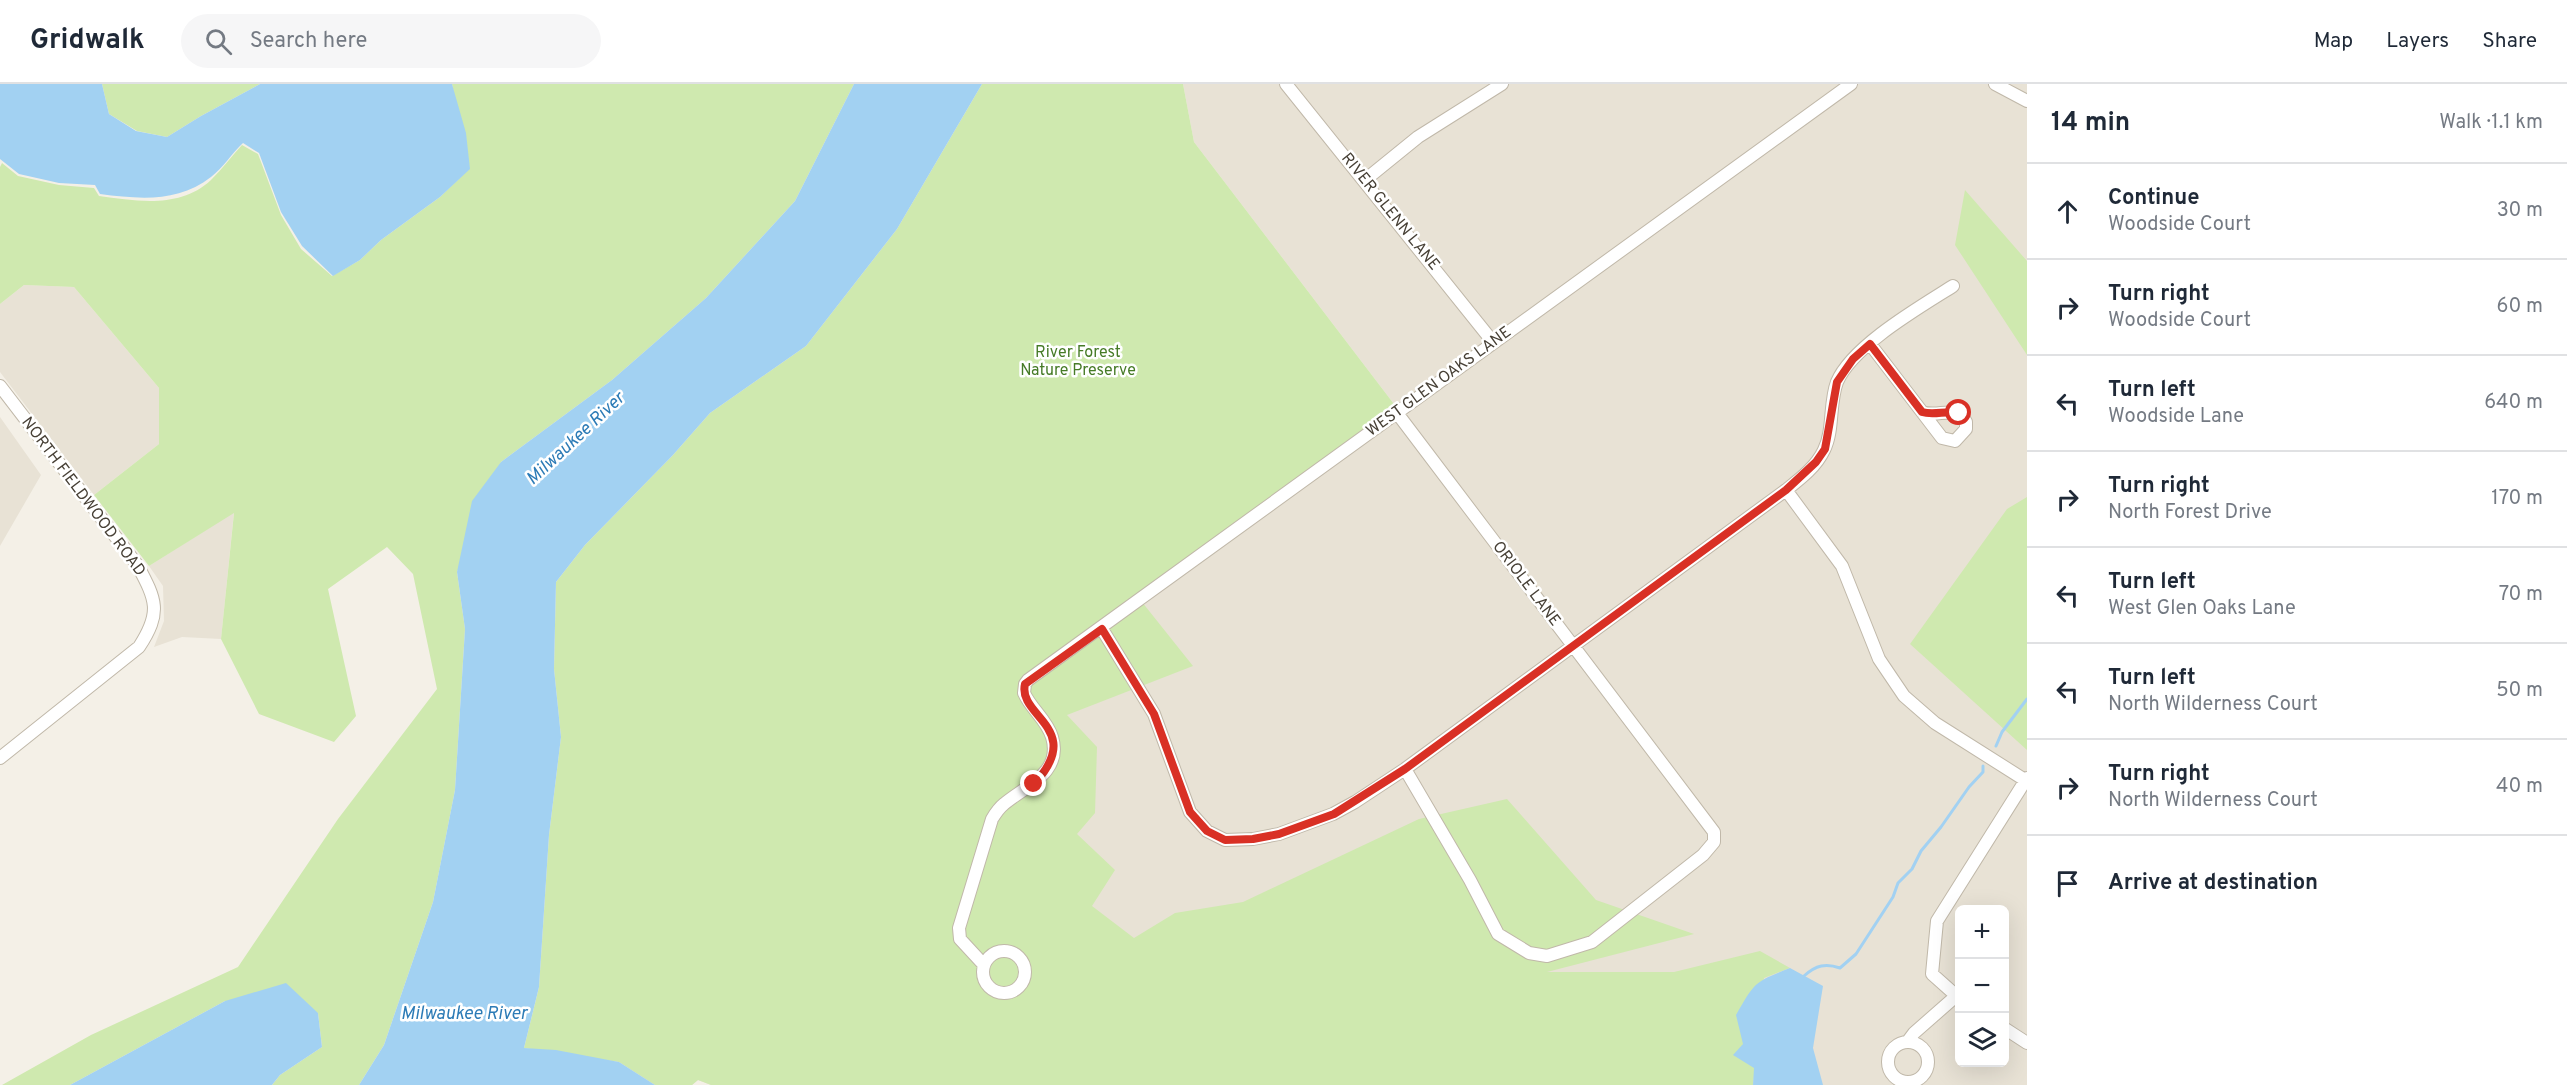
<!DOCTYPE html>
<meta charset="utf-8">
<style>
:root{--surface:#fff;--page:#f6f6f7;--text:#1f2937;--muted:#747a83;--line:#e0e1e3}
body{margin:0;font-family:Overpass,sans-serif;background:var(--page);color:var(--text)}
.controls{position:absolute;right:18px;bottom:18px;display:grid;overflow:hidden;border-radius:9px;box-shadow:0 6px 24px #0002}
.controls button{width:54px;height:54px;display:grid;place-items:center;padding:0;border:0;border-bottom:2px solid var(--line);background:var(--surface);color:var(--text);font:30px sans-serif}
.stop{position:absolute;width:18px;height:18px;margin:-14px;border:4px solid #d93025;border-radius:50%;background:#fff}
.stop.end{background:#d93025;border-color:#fff;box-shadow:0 2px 6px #0008}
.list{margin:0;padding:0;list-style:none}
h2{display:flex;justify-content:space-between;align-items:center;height:78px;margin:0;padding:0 24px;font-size:26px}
h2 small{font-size:20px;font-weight:400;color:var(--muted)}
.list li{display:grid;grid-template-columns:39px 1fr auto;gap:18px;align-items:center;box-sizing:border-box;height:96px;padding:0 24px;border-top:2px solid var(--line)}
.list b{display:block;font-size:22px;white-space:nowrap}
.list p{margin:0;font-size:20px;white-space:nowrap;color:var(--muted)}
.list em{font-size:20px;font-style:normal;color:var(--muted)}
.icon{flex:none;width:33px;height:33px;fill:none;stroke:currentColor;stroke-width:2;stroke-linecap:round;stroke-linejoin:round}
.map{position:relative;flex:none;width:2027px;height:1001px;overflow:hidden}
header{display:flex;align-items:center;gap:36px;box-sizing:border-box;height:84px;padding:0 30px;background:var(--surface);border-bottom:2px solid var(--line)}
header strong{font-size:28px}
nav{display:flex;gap:33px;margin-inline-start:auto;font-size:21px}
.search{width:420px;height:54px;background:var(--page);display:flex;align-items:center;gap:15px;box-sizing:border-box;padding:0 21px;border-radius:33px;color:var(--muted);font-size:22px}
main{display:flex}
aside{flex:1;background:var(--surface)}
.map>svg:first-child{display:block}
.residential{fill:#e8e2d5;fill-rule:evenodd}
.green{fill:#cfe9af}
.water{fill:#a2d1f2}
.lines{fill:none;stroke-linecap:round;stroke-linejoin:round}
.stream{stroke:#a2d1f2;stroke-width:3}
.minor-casing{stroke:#c0b8a9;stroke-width:14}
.minor{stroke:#fff;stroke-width:12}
.route{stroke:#d93025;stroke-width:8}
.labels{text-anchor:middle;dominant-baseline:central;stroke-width:5;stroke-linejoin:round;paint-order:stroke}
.street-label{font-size:16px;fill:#474036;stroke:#fff}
.park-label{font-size:16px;fill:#467b27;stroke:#fff}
.water-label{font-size:18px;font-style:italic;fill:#2c7bb6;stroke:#fff}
</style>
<header>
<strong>Gridwalk</strong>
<div class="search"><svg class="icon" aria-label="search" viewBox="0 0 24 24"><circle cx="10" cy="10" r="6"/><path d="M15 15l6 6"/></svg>Search here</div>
<nav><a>Map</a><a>Layers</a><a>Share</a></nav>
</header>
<main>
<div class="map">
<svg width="2027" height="1001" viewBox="0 0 2027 1001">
<rect width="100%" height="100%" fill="#f4f0e7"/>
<!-- residential -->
<path class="residential" d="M1183 0H2027V1001H711L698 996 692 1001H655L619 978 557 966 1137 526 1337 378 1397 324 1194 58ZM1960 826H2004V978H1960Z
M24 201 74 203 159 304V360L94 411 0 288V220Z
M0 333 41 391 0 462Z
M234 428 221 555 182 553 154 563 164 537 163 502 149 482Z"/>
<!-- green -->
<path class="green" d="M102 0H260L201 32 167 53 137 47 109 30Z
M452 0H854L795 117 706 214 612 296 501 378 457 488 465 545 455 706 433 818 384 961 359 1001H272L280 991 322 963 318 929 225 917 70 1001H2L91 951 238 883 338 735 437 605 413 490 387 463 328 505 356 632 334 658 259 630 221 555 234 429 149 482 94 411 159 360V304L74 203 24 201 0 220V83L2 79 18 92 59 101 94 104 99 112C137 117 180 125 211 96 222 85 232 72 242 61L258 70 281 131 301 165 332 192 360 176 381 156 440 113 469 85Z
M982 0H1183L1194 58 1397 324 1138 513 1193 582 1067 631 1097 663 1095 729 1077 750 1115 786 1092 822 1134 854 1175 829 1243 818 1419 735 1507 715 1596 816 1694 850 1547 888H1674L1760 867 1790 884 1764 894 1753 1001H711L698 996 692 1001H655L619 978 524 964 539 903 549 751 561 653 554 585 556 498 585 461 673 371 710 329 806 262 897 145Z
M1965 106 2027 177V271L1955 161Z
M2027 413V666L1910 560 2007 425Z"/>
<!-- water -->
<path class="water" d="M0 0H102L109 30 136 47 167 53 201 32 260 0H452L466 49 470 85 440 113 381 156 360 176 333 192 302 162 281 128 259 69 243 59C232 69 223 84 211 93 178 119 139 115 100 110L95 101 59 99 19 90 0 75Z
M854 0H982L897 145 806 262 710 329 673 371 585 461 556 498 554 585 561 653 549 751 539 903 524 964 556 966 619 978 655 1001H359L384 961 433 818 455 706 465 545 457 488 472 417 501 378 612 296 706 214 795 117Z
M1790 884 1823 902 1813 964 1823 1001H1753L1754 984 1733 971 1743 960 1736 931C1755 898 1754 898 1790 884Z
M286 899 318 929 322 963 280 991 272 1001H70L225 917Z"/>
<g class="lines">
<!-- stream -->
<path class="stream" d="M1996 662 2002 648 2027 615
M1804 892C1816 881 1826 879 1840 884L1856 870 1893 813 1898 799 1912 785 1921 767 1941 743 1969 703 1983 688V682"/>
<!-- minor casing -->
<g class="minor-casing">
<path id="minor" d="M1286 0 1493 258
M1995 0 2027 17
M1365 96 1418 53 1502 0
M1870 260 1942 354 1955 357 1966 345V338L1961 330C1947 325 1935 333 1922 328
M0 302 138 482C156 516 162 528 139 563L0 674
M1397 329 1714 748V758L1703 771 1592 858 1547 872 1529 869 1498 850 1470 796 1405 685
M1786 406 1842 482 1879 575 1904 612 1935 639 2025 696
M1102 545 1154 630 1190 728 1207 747 1225 756 1253 755 1279 750 1333 730 1355 718 1405 685 1786 406C1800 395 1816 383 1824 366 1834 346 1829 319 1837 298 1852 262 1920 223 1953 202
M983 888a21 21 0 1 1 42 0a21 21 0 1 1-42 0Z
M984 881 960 855 959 844 992 735C995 730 999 724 1004 720 1025 702 1063 689 1052 653 1047 636 1031 625 1024 609L1025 600 1028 596 1851 0
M1960 915 1932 890 1937 837 2027 694
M2004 944 2027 959
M1908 957 1914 949 1955 913
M1888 978a20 20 0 1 1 40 0a20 20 0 1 1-40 0Z"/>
</g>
<!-- minor -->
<use href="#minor" class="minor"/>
</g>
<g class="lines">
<!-- route -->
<path class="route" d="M1034 700C1086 644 1017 633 1025 600L1102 545 1154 630 1190 728 1207 747 1225 756 1253 755 1279 750 1334 730 1405 685 1786 406 1816 378 1825 365 1837 298 1853 275 1870 260 1922 328C1934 332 1946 326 1959 329"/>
</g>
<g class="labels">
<!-- street labels -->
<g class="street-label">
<text transform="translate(1390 128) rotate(51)">RIVER GLENN LANE</text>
<text transform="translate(1439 298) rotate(-36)">WEST GLEN OAKS LANE</text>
<text transform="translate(83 413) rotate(53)">NORTH FIELDWOOD ROAD</text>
<text transform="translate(1526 500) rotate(53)">ORIOLE LANE</text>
</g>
<!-- park labels -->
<g class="park-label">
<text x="1078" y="269">River Forest<tspan x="1078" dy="18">Nature Preserve</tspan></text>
</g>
<!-- water labels -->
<g class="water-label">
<text transform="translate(576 355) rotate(-43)">Milwaukee River</text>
<text x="464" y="930">Milwaukee River</text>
</g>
</g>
</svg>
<div class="controls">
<button>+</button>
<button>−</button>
<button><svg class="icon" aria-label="layers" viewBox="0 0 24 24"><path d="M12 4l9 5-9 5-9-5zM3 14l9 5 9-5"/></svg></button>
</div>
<div class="stop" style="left:1959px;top:329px"></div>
<div class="stop end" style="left:1034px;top:700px"></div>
</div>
<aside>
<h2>14 min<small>Walk · 1.1 km</small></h2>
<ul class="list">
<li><svg class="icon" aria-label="ahead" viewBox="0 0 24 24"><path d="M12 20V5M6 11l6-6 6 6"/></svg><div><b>Continue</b><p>Woodside Court</p></div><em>30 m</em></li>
<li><svg class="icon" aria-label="right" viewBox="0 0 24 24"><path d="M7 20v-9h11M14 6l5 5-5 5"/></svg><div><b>Turn right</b><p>Woodside Court</p></div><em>60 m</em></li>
<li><svg class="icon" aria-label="left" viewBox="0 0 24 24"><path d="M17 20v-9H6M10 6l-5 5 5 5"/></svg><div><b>Turn left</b><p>Woodside Lane</p></div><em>640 m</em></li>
<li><svg class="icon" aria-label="right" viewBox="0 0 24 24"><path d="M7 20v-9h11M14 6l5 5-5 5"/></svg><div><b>Turn right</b><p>North Forest Drive</p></div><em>170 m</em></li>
<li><svg class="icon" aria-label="left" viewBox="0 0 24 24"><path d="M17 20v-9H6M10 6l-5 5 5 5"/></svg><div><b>Turn left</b><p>West Glen Oaks Lane</p></div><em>70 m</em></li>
<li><svg class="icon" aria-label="left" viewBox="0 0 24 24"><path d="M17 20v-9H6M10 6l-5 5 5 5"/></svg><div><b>Turn left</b><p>North Wilderness Court</p></div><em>50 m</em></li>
<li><svg class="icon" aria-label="right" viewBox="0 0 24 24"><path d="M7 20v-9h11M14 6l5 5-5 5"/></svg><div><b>Turn right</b><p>North Wilderness Court</p></div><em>40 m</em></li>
<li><svg class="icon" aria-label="arrive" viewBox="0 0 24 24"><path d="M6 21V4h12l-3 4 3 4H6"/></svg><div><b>Arrive at destination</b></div></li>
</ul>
</aside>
</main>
